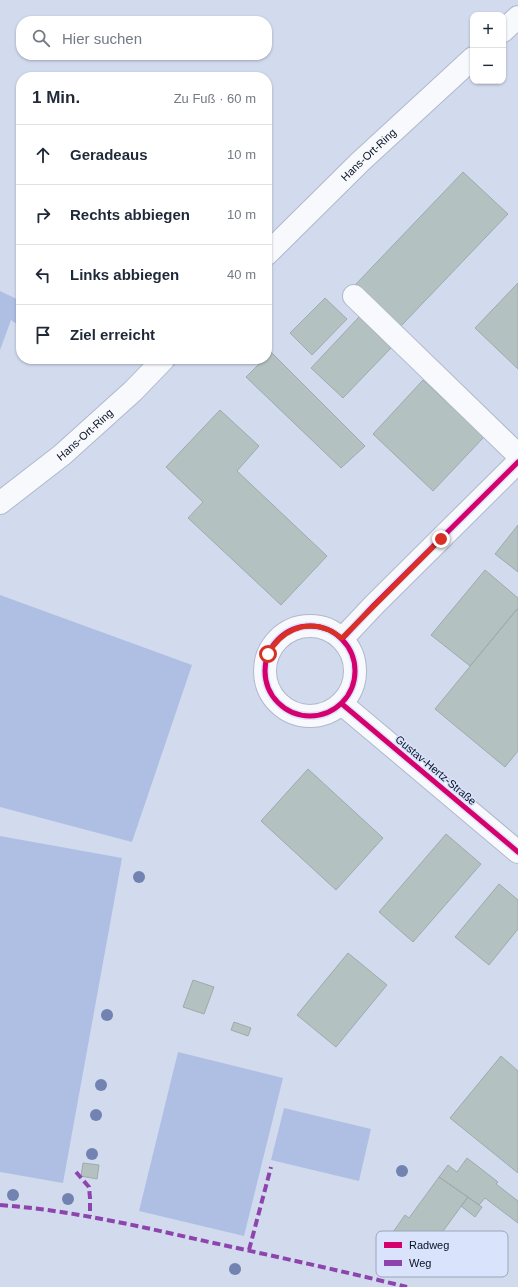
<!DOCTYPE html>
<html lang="de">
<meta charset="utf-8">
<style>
:root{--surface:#fff;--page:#f2f2f3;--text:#1f2937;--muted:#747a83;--line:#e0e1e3}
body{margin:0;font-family:Arial,sans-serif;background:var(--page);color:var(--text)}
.controls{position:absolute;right:12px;top:12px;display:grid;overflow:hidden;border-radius:8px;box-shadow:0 1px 3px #0004}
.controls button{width:36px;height:36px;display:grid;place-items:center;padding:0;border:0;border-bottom:1px solid var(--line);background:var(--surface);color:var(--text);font:20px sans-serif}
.stop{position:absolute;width:12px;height:12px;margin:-9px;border:3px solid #d93025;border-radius:50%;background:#fff}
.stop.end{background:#d93025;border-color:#fff;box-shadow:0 1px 4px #0008}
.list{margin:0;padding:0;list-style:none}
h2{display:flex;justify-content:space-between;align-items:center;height:52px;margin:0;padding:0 16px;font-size:17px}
h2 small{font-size:13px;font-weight:400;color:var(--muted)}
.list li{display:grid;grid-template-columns:26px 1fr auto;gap:12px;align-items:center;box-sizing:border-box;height:60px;padding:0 16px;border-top:1px solid var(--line)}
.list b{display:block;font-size:15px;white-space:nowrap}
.list em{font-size:13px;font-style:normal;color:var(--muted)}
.icon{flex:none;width:22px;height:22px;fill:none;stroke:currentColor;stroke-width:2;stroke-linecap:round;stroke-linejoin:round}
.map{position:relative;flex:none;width:518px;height:1287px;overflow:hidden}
.search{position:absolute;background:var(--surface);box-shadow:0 1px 3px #0004;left:16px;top:16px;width:256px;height:44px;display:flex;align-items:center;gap:10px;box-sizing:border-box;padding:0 14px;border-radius:16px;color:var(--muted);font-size:15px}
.panel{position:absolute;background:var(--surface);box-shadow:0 1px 3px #0004;left:16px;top:72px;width:256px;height:292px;border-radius:16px}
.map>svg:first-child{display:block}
.green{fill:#afbfe4}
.building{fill:#b3c1c0;stroke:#9eaaab}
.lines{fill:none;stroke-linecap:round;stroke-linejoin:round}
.minor-casing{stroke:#b0b8cc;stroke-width:24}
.major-casing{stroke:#b0b8cc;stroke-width:24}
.minor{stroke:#f8f9fc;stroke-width:22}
.major{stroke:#f8f9fc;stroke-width:22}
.quiet{stroke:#8e44ad;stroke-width:4;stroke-dasharray:8 4;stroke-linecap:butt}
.cycleway-casing{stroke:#d9e3fb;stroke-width:8}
.cycleway{stroke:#d6006c;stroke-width:5}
.tree{fill:#7283b2}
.route{stroke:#d93025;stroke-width:5}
.labels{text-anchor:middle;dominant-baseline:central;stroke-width:3;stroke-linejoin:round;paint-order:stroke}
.street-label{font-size:11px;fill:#081024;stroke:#d9e3fb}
.key{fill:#d9e3fb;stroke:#9aa4ba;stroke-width:1}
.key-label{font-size:11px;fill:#081024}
</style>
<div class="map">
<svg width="518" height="1287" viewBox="0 0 518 1287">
<rect width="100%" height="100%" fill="#d2daee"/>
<!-- green -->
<path class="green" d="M0 291 21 301V327L11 320 0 350Z
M0 595 192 665 132 842 0 807Z
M0 836 122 858 63 1183 0 1172Z
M178 1052 283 1078 244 1236 139 1211Z
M284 1108 371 1129 359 1181 271 1160Z"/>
<!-- building -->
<path class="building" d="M463 172 508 214 401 326 356 284Z
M518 283V369L475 328Z
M325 298 347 319 312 355 290 333Z
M359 317 391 348 343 398 311 368Z
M271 352 365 446 341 468 246 377 264 359H267V356Z
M423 380 484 437 433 491 373 434Z
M220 410 259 446 237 471 327 556 281 605 188 518 203 502 166 467Z
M518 525V572L495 554Z
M485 570 518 598V608L470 666 431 635Z
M518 608V751L505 767 435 709Z
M308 769 383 838 336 890 261 821Z
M446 834 481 864 413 942 379 912Z
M499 884 518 900V929L489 965 455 937Z
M348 953 387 985 336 1047 297 1015Z
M193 980 214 987 204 1014 183 1007Z
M234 1022 251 1028 248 1036 231 1030Z
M501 1056 518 1071V1173L450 1118Z
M467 1158 498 1182 496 1184 518 1201V1223L485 1198 479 1205 439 1177 448 1165 457 1172Z
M83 1163 99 1165 97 1179 81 1176Z
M439 1177 468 1197 438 1238 442 1241 427 1261 391 1235 405 1215 409 1218Z
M468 1197 482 1207 475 1217 461 1206Z"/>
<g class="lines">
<!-- minor casing -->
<g class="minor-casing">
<path id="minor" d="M354 296 518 455
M265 671a45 45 0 1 1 90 0a45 45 0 1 1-90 0Z
M342 639 374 605 518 462
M342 704 518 852"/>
</g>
<!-- major casing -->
<g class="major-casing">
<g id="major">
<path d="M503 31 518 17"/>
<path id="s1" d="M267 254 360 162 473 58"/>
<path id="s2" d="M0 503 62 455 133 391 164 359"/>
</g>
</g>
<!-- minor -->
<use href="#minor" class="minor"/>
<!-- major -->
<use href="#major" class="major"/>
<!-- quiet -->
<path class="quiet" d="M76 1172 89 1187 90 1198V1216
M0 1205C68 1210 134 1225 200 1240 269 1255 338 1270 407 1287
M249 1250 271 1167"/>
<!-- cycleway casing -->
<g class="cycleway-casing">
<path id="cycleway" d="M265 671a45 45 0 1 1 90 0a45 45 0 1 1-90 0Z
M342 639 374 605 518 462
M342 704 518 852"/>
</g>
<!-- cycleway -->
<use href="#cycleway" class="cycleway"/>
</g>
<!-- trees -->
<g class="tree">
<circle cx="139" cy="877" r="6"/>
<circle cx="107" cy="1015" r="6"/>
<circle cx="101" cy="1085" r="6"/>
<circle cx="96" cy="1115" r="6"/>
<circle cx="92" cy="1154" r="6"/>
<circle cx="402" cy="1171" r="6"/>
<circle cx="13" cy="1195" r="6"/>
<circle cx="68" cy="1199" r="6"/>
<circle cx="235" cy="1269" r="6"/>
</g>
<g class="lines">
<!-- route -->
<path class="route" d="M268 654C280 632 304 619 329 630 334 632 338 636 342 638L441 539"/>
</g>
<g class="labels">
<!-- street labels -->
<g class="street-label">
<text stroke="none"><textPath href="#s1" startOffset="142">Hans-Ort-Ring</textPath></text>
<text stroke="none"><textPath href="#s2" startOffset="109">Hans-Ort-Ring</textPath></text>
<text transform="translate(436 770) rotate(40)">Gustav-Hertz-Straße</text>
</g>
</g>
<!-- legend -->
<rect x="376" y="1231" width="132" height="46" rx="6" class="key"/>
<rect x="384" y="1242" width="18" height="6" fill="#d6006c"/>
<rect x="384" y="1260" width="18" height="6" fill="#8e44ad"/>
<g class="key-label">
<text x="409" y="1249">Radweg</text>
<text x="409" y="1267">Weg</text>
</g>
</svg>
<div class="controls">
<button>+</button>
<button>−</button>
</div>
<div class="stop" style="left:268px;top:654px"></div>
<div class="stop end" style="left:441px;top:539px"></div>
<div class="search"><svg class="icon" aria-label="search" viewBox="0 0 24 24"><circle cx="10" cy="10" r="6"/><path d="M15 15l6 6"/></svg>Hier suchen</div>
<section class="panel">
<h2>1 Min.<small>Zu Fuß · 60 m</small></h2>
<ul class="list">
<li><svg class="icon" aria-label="ahead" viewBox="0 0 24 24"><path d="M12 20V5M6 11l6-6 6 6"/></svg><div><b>Geradeaus</b></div><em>10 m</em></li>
<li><svg class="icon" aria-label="right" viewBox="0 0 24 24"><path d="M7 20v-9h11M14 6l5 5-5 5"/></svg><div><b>Rechts abbiegen</b></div><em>10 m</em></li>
<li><svg class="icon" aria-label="left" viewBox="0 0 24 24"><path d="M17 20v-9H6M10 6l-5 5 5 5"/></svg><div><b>Links abbiegen</b></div><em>40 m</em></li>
<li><svg class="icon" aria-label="arrive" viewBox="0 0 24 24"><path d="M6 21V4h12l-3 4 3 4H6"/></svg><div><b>Ziel erreicht</b></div></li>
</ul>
</section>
</div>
